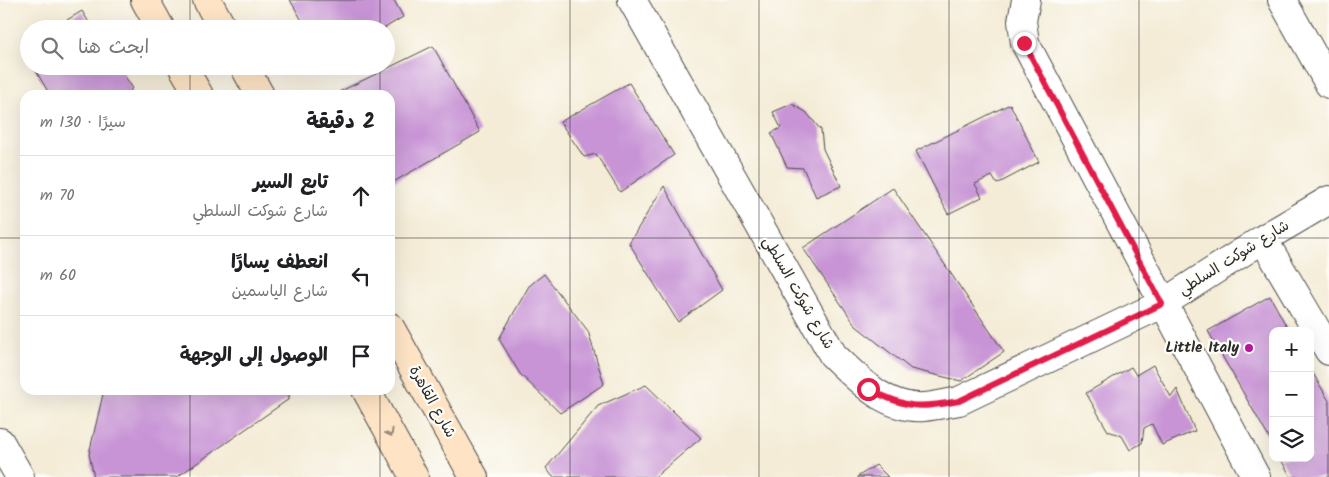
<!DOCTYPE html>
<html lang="ar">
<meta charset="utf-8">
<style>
:root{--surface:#fff;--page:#f6f6f6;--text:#202124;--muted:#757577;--line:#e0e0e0}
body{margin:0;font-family:Kalam,"Playpen Sans Arabic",sans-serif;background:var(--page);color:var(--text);direction:rtl}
.controls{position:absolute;right:15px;bottom:15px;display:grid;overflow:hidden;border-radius:10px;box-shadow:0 5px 20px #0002}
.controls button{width:45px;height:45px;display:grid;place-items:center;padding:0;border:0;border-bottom:1px solid var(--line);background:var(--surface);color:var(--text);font:25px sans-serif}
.stop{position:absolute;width:15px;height:15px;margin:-11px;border:4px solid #e11d48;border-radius:50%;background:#fff}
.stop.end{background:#e11d48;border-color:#fff;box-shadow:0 1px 5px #0008}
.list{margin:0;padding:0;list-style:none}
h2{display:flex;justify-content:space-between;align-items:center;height:65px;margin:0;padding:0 20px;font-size:21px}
h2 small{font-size:16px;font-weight:400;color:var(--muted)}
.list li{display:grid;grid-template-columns:32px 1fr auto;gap:15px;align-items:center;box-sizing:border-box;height:80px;padding:0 20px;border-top:1px solid var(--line)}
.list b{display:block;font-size:19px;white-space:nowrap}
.list p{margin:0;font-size:16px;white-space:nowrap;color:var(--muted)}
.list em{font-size:16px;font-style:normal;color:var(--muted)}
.icon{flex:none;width:28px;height:28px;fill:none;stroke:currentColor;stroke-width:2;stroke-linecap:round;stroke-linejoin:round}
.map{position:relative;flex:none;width:1329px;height:477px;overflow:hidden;direction:ltr}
.search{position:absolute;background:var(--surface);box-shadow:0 5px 20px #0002;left:20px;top:20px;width:375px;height:55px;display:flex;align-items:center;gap:12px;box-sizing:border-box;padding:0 18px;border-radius:28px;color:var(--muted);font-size:19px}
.panel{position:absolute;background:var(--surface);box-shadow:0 5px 20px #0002;left:20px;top:90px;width:375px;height:305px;border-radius:15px;direction:rtl}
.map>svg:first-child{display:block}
.building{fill:#c894d6}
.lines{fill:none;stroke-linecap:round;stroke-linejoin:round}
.street-casing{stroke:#494845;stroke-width:30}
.secondary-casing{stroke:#494845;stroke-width:30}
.street{stroke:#fff;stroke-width:28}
.secondary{stroke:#fee4c5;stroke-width:28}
.oneway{stroke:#948878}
.route{stroke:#e11d48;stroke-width:6}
.grid{fill:none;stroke:#2b2b2b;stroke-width:1;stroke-opacity:0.55}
.poi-dot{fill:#b5179e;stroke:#fdfcf7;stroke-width:2}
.labels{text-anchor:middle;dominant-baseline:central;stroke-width:4.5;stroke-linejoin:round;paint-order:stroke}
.street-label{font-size:15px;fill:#2b2b2b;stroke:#fdfcf7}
.poi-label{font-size:15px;font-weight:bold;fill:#2b2b2b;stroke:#fdfcf7;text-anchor:end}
</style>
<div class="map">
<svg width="1329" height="477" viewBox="0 0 1329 477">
<rect width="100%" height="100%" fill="#fdfcf7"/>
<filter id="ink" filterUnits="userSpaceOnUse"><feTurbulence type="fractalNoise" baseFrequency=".02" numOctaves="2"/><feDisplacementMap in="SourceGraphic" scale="10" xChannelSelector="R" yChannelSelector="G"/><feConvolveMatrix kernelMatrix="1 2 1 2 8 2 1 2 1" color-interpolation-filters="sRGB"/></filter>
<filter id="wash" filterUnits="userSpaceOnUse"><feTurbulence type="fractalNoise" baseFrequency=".0096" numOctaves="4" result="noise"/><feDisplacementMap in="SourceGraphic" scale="20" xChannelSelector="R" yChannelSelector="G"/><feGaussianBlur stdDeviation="1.12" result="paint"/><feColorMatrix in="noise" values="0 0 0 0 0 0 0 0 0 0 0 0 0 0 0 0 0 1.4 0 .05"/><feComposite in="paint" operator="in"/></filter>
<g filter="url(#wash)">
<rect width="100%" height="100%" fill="#f4ecd7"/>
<g id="blocks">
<!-- building -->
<path class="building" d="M290 0H394L403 17 383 29H307Z
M82 11 93 29H52Z
M29 43V59L22 47Z
M433 46 480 132 390 184V95H341L339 92Z
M33 66H118L132 87 129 95H50Z
M629 83 674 155 620 192 596 154 584 157 560 122Z
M792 104 806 112 821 130 823 149 841 186 816 197 803 168 787 167 771 133 781 128 773 112Z
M1010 104 1039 162 997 184 992 176 975 184 982 197 948 214 916 151Z
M664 186 722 290 678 322 629 243Z
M893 188 1004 352 961 381 911 369 856 326 803 248Z
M544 274 588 331 604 384 560 413 520 374 499 339 529 286Z
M1270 296 1289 331H1273V445L1208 331Z
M1153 365 1171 397 1177 389 1195 431 1162 445 1152 424 1144 428 1142 443 1130 450 1122 436 1108 431 1086 393 1131 367 1136 375Z
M1310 368 1329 401V477H1291L1280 458H1310Z
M646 385 701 438 655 477H553L546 468 598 406Z
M104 390H289V399L177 477H94L89 454Z
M876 465 888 477H857Z"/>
</g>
</g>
<g filter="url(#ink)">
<use href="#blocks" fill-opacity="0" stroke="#494845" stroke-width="1"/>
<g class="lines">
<!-- street casing -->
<g class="street-casing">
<path id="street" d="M632 0 833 355C858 379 886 410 924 407 936 406 947 403 959 401L1162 304 1263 239 1329 200
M1026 0 1022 21 1025 43 1256 477
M1282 0 1329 84
M1263 239 1329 351
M0 442 20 477"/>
</g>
<!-- secondary casing -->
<g class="secondary-casing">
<path id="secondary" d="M145 0 161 29
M207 0 223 29
M182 66 199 95
M244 66 260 95
M390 327 474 477
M366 390 414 477"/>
</g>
<!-- street -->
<use href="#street" class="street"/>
<!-- secondary -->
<use href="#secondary" class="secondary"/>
</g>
<!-- one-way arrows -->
<defs><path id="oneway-chevron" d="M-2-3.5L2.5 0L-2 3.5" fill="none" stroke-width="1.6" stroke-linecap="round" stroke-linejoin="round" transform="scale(1.25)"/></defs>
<use class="oneway" href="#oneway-chevron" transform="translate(390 433) rotate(61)"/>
</g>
<g class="lines" filter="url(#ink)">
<!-- route -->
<path class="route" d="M868 389C908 408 915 409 959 401L1162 304 1024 43"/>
</g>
<!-- grid -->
<path class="grid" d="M190 0V29M380 0V29M570 0V477M759 0V477M949 0V477M1139 0V477M190 66V95M380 66V95M0 238H25M390 238H1329M190 390V477M380 390V477"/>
<!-- markers -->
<circle class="poi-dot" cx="1249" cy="348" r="5"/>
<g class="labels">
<!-- street labels -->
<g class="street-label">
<text transform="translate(1234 258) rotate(-32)">شارع شوكت السلطي</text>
<text transform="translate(798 293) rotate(60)">شارع شوكت السلطي</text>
<text transform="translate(432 402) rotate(61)">شارع القاهرة</text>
</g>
<!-- poi labels -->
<g class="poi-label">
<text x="1239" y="348">Little Italy</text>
</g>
</g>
</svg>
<div class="controls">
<button>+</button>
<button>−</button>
<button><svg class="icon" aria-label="layers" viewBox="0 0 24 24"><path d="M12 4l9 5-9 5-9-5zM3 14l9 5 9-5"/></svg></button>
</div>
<div class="stop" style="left:868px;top:389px"></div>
<div class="stop end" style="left:1024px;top:43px"></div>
<div class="search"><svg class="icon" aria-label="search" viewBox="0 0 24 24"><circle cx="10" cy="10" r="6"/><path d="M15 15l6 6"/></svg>ابحث هنا</div>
<section class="panel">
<h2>2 دقيقة<small>سيرًا · 130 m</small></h2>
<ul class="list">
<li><svg class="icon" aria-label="ahead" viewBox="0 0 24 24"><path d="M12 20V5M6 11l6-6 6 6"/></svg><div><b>تابع السير</b><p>شارع شوكت السلطي</p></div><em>70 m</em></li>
<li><svg class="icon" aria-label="left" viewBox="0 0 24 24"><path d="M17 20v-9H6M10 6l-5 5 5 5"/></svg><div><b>انعطف يسارًا</b><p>شارع الياسمين</p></div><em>60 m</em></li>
<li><svg class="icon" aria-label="arrive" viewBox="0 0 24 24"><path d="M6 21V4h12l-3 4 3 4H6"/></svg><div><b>الوصول إلى الوجهة</b></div></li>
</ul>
</section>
</div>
